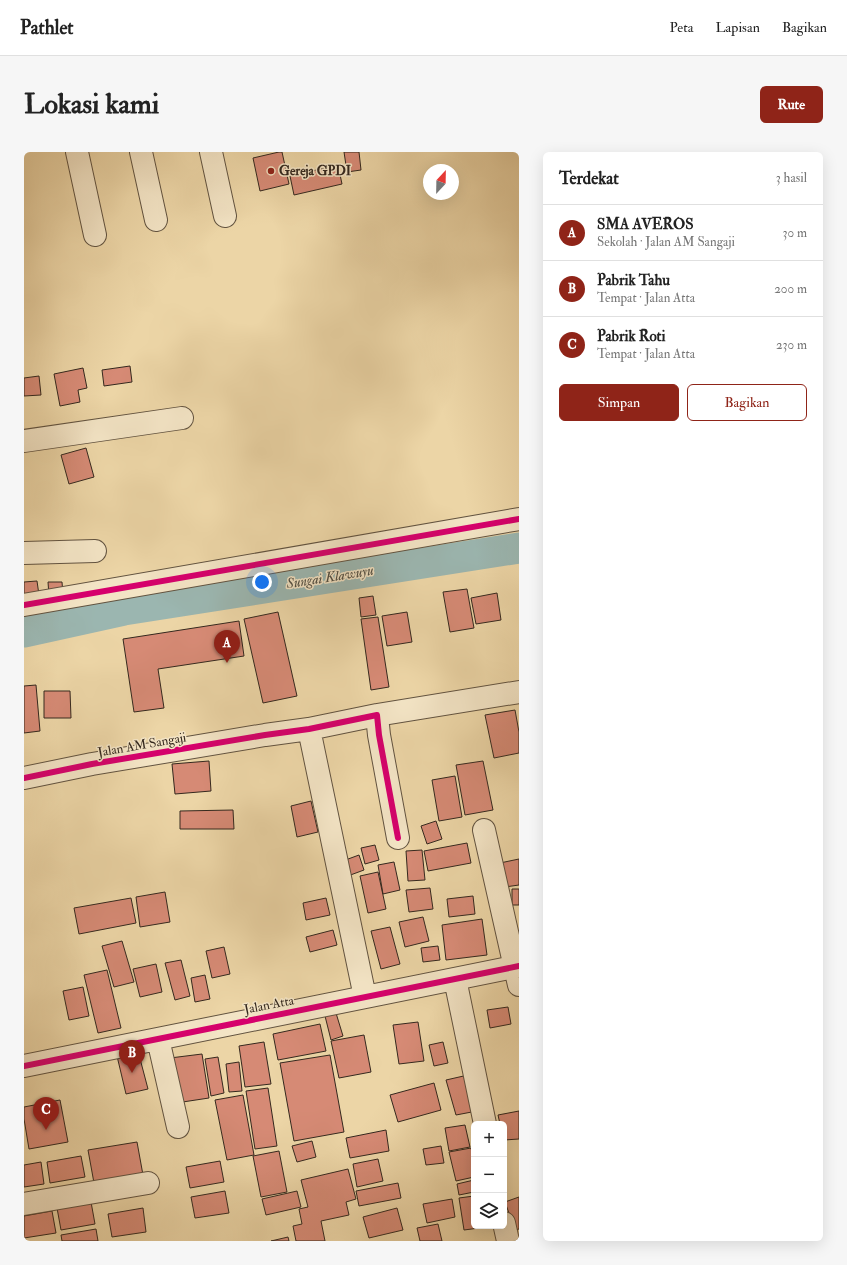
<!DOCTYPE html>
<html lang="id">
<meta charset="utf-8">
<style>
:root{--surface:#fff;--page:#f6f6f6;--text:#222;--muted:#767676;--line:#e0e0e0;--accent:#8f2418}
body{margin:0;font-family:"IM FELL Double Pica",serif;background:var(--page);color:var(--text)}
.controls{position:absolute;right:12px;bottom:12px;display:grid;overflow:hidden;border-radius:6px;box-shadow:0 4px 16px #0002}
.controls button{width:36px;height:36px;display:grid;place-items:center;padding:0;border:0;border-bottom:1px solid var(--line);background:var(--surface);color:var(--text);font:20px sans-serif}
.compass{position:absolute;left:399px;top:12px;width:36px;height:36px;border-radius:50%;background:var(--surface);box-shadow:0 4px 16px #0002;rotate:22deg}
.you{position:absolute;left:238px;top:430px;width:14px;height:14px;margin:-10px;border:3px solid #fff;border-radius:50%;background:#1a73e8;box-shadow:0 0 0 6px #1a73e833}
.badge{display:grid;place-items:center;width:26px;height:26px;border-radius:50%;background:var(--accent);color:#fff;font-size:13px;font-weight:700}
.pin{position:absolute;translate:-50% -33px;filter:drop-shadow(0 1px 2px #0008)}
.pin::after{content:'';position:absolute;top:21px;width:14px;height:12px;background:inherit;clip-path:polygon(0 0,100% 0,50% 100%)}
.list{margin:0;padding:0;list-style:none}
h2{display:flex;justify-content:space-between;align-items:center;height:52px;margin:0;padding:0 16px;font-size:17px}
h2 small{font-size:13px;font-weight:400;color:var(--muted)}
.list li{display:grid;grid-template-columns:26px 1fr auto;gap:12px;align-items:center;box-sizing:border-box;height:56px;padding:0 16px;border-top:1px solid var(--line)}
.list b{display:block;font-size:15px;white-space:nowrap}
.list p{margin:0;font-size:13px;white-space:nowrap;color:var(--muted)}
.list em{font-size:13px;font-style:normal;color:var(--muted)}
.actions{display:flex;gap:8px;padding:12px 16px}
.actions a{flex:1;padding:9px 0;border:1px solid var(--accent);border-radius:6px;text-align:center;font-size:14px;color:var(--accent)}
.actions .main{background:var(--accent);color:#fff}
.icon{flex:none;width:22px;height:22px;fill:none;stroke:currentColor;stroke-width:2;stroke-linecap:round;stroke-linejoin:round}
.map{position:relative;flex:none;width:495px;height:1089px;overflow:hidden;border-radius:6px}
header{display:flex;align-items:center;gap:24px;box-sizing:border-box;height:56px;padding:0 20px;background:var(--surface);border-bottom:1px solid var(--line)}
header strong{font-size:19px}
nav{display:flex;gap:22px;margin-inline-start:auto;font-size:14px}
.intro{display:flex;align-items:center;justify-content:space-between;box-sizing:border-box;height:96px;padding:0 24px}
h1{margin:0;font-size:28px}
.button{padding:10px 18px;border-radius:6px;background:var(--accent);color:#fff;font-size:14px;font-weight:700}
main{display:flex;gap:24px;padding:0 24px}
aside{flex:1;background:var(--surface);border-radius:6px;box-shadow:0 4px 16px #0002}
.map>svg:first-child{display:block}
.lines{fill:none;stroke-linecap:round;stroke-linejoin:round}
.river{stroke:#9bb6b0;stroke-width:31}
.building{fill:#d68a75;stroke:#34281e}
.minor-casing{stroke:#625340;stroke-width:24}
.minor{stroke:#f3e4c5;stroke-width:22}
.cycleway-casing{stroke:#f3e4c5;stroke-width:8}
.cycleway{stroke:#d6006c;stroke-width:6}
.poi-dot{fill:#8f2418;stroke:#f3e4c5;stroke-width:1.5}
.labels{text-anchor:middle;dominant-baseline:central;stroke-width:3;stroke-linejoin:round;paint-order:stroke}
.poi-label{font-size:13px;font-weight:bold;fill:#34281e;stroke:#f3e4c5;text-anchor:start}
.street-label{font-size:13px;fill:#34281e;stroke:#f3e4c5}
.water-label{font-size:14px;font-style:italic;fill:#4e4c42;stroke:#f3e4c5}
</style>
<header>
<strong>Pathlet</strong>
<nav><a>Peta</a><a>Lapisan</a><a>Bagikan</a></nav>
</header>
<div class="intro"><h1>Lokasi kami</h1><a class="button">Rute</a></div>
<main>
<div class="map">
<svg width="495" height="1089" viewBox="0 0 495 1089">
<rect width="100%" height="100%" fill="#ecd5a6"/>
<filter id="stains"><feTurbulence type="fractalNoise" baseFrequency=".005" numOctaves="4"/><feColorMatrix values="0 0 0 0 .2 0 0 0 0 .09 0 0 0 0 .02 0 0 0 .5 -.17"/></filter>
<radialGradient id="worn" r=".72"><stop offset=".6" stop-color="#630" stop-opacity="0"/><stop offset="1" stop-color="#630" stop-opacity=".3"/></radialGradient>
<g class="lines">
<!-- river -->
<path class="river" d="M0 480 100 458 495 396"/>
</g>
<!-- building -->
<path class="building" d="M255 0H258L265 32 236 39 229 6Z
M320 0H335L337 18 323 20Z
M314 13 318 32 270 43 266 24Z
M106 214 108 230 80 234 78 218Z
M59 216 63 236 54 238 56 250 36 254 30 222Z
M15 224 17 243 0 244V226Z
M62 296 70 325 45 332 37 303Z
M13 429 16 450 0 451V430Z
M24 430H38L39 443 25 444Z
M443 437 450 476 426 480 419 440Z
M473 441 477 468 452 472 447 446Z
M349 444 352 463 337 465 335 446Z
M254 460 273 544 239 551 220 467Z
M383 460 388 490 363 494 358 464Z
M354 465 365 535 347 538 337 467Z
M215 469 220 504 134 517 140 556 110 560 99 487Z
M12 533 16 579 0 581V534Z
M20 539H46L47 566H20Z
M491 558 495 580V601L470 606 461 563Z
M185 609 187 639 151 642 148 612Z
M459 609 469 658 441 663 432 613Z
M431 624 438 665 415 669 408 628Z
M287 649 294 680 273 685 267 654Z
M209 658 210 677H156V659Z
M412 669 418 687 403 692 397 674Z
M443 691 447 711 404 719 400 699Z
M351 693 355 708 341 712 337 696Z
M398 698 401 728 384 729 382 699Z
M335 703 340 718 321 725 316 710Z
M495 707V733L481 735 476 711Z
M370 710 376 738 359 742 354 713Z
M354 720 362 757 344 761 336 724Z
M406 736 409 757 385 760 382 738Z
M488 737H495V753H488Z
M141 740 146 770 116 775 112 745Z
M449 744 451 762 425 765 423 747Z
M107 746 112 771 55 782 50 756Z
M302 746 306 763 282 768 279 751Z
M399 765 405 789 381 795 375 770Z
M458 767 463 803 422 808 418 773Z
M366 775 376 812 357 817 347 779Z
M309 778 313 793 286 800 282 785Z
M98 789 110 830 90 835 78 794Z
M414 794 416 808 399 810 397 796Z
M200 795 206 822 188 826 182 799Z
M157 808 166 844 151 848 141 811Z
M132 812 138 840 116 845 109 817Z
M83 818 97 876 74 881 60 823Z
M181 823 186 847 171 850 167 826Z
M59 835 65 864 45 868 39 839Z
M484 855 487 872 466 876 463 858Z
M312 861 319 884 307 888 301 864Z
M394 870 400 909 375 912 369 873Z
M296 872 302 899 254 908 249 882Z
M340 883 347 920 315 926 307 889Z
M240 890 247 932 221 935 215 894Z
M419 890 424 911 410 914 405 893Z
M114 899 124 937 102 942 93 904Z
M178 902 185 946 152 951 146 906Z
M306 903 320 980 270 989 256 911Z
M194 905 200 941 187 944 181 907Z
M215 910 218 939 205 940 202 912Z
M444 923 453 959 432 963 422 928Z
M410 931 417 958 374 970 366 943Z
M244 936 253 994 231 997 222 939Z
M219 943 230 1003 203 1008 191 948Z
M36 948 44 990 5 997 0 967V955Z
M495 959V987L480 988V972H476L474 963Z
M441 973 446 995 425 999 421 976Z
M362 978 365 999 326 1006 322 986Z
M288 989 292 1005 273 1010 268 994Z
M113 990 119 1023 70 1031 64 998Z
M417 994 420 1011 402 1013 399 997Z
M447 996 450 1008V1025L432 1029 425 1000Z
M255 999 263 1040 237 1045 229 1004Z
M57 1004 61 1025 26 1031 23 1010Z
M354 1007 359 1029 333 1035 329 1012Z
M196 1009 200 1030 166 1036 162 1015Z
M17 1010 20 1032 0 1035V1013Z
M324 1017 332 1047 322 1050 325 1063 297 1069 301 1089H272L269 1074 278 1072 275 1057 284 1055 277 1028Z
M450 1028V1040L435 1043 433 1032Z
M374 1031 377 1046 335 1054 332 1039Z
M201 1039 205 1061 171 1066 167 1045Z
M273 1039 277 1055 242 1063 238 1047Z
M450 1044V1074L463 1075 440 1078 435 1046Z
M495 1045V1077L491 1078 481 1050Z
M428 1047 431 1065 403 1071 399 1052Z
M67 1050 71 1072 37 1078 33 1056Z
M119 1056 122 1080 88 1085 84 1062Z
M373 1056 379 1078 345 1086 339 1065Z
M28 1059 32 1081 0 1086V1064Z
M414 1072 418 1089H396L393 1076Z
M72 1077 74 1089H38L37 1083Z
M264 1085 265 1089H247Z"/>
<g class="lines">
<!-- minor casing -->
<g class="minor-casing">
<path id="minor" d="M53 0 71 83
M117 0 132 68
M187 0 201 64
M0 289 158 266
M0 401 71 399
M0 453 495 367
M353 563 495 540
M285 577 341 845
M0 626 68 612 241 583 285 577 353 563 355 583 374 686
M460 678 495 833
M431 827 461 972
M134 887 154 975
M0 914 495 814
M0 1052 124 1031
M480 1071 484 1089"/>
</g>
<!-- minor -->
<use href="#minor" class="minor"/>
<!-- cycleway casing -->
<g class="cycleway-casing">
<path id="cycleway" d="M0 453 495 367
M0 626 68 612 241 583 285 577 353 563 355 583 374 686
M0 914 495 814"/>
</g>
<!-- cycleway -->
<use href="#cycleway" class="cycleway"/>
</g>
<!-- markers -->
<circle class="poi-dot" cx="247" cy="19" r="4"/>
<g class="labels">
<!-- poi labels -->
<g class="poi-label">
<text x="255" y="19">Gereja GPDI</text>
</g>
<!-- street labels -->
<g class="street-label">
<text transform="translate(118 593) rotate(-10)">Jalan AM Sangaji</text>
<text transform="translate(245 853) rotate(-11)">Jalan Atta</text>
</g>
<!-- water labels -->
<g class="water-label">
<text transform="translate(306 425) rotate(-9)">Sungai Klawuyu</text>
</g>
</g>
<rect width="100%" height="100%" filter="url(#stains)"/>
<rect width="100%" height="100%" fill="url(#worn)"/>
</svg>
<div class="controls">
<button>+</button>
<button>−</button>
<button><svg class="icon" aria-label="layers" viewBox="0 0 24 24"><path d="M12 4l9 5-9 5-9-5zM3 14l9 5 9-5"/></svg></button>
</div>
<svg class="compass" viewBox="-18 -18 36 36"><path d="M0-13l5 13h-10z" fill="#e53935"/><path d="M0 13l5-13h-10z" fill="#767676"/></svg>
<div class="you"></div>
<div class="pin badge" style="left:203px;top:511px">A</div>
<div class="pin badge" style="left:108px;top:921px">B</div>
<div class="pin badge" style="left:22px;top:978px">C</div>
</div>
<aside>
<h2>Terdekat<small>3 hasil</small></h2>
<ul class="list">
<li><span class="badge">A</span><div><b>SMA AVEROS</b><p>Sekolah · Jalan AM Sangaji</p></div><em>30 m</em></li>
<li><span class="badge">B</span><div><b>Pabrik Tahu</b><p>Tempat · Jalan Atta</p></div><em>200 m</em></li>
<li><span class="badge">C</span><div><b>Pabrik Roti</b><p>Tempat · Jalan Atta</p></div><em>230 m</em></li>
</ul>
<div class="actions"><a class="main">Simpan</a><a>Bagikan</a></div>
</aside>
</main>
